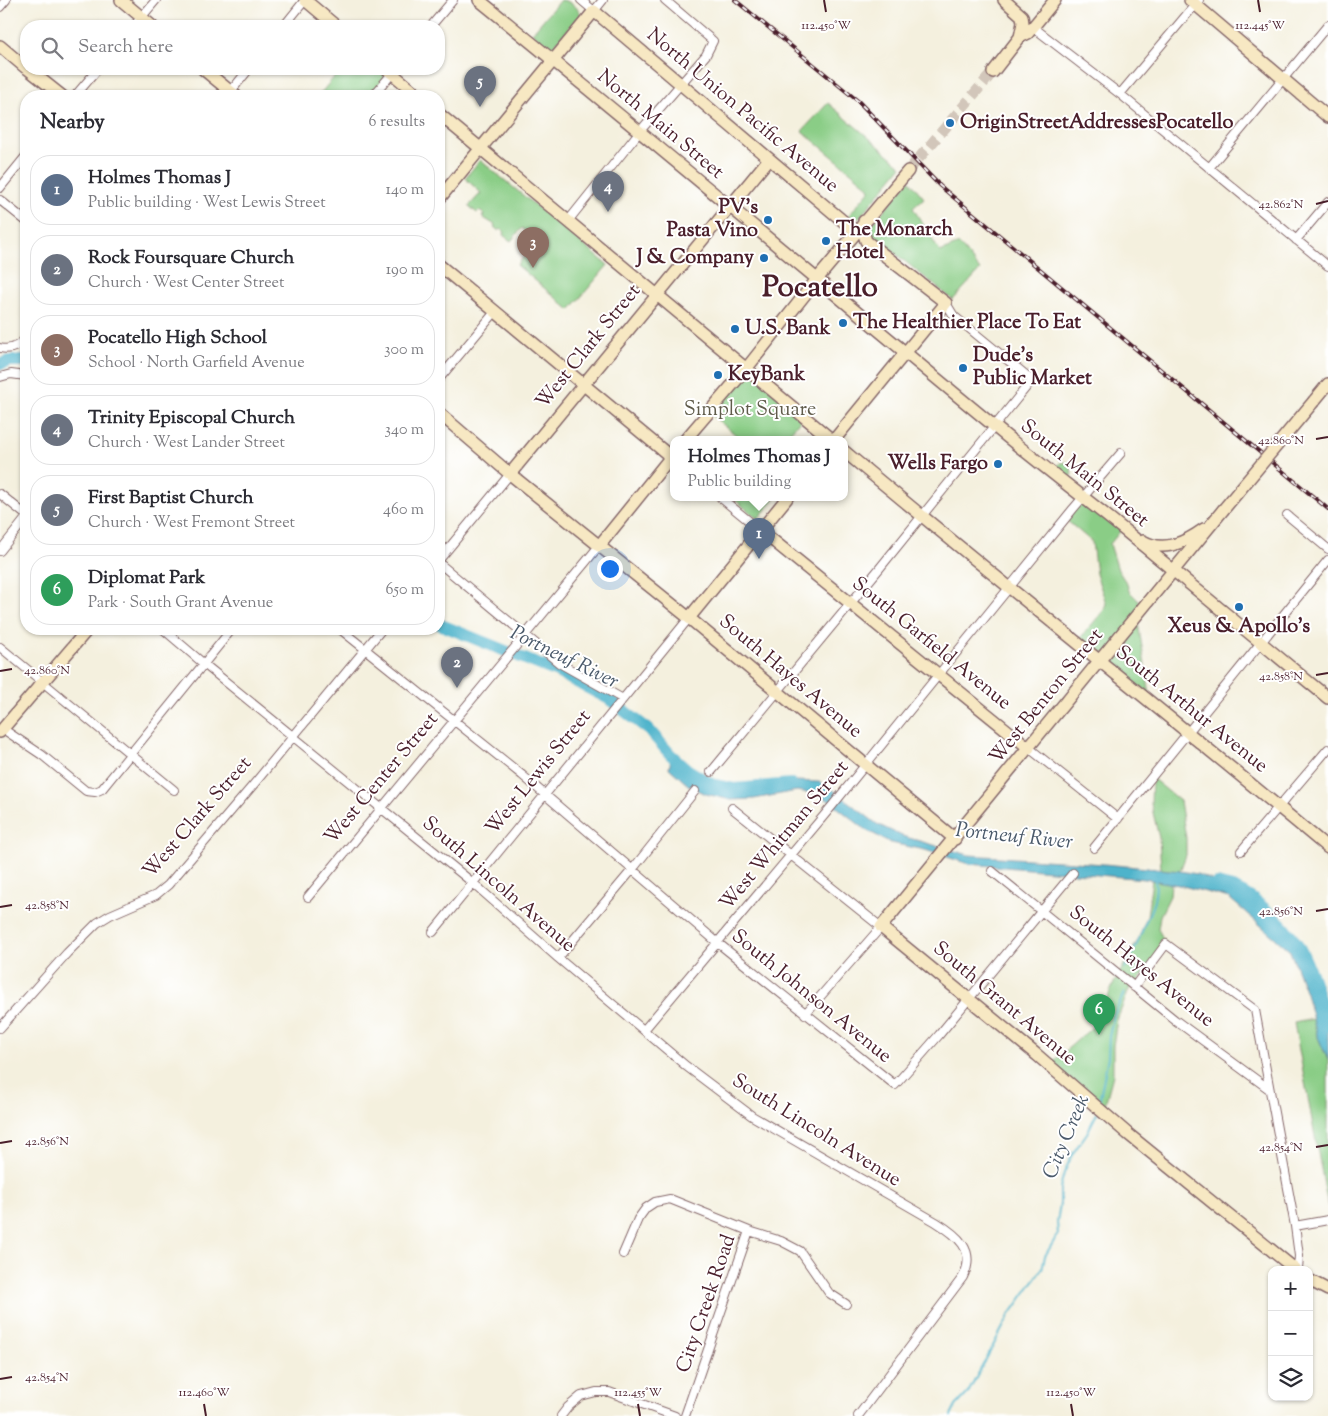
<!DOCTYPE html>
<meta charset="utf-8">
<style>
:root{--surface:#fff;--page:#f7f7f7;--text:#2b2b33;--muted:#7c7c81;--line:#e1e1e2;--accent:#ea580c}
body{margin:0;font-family:"Sorts Mill Goudy",serif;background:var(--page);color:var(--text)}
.controls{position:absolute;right:15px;bottom:15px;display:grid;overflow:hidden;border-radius:10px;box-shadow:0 1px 4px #0004}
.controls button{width:45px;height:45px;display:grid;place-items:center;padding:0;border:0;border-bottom:1px solid var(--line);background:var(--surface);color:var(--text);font:25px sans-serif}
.you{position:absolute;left:609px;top:568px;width:18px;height:18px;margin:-12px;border:4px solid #fff;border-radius:50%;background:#1a73e8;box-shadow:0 0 0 8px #1a73e833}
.badge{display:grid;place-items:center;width:32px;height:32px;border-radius:50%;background:var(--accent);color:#fff;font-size:16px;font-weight:700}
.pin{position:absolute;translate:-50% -41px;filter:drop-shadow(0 1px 2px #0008)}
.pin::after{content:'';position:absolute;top:26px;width:18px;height:15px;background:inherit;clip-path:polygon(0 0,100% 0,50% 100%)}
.popup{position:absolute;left:670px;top:436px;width:178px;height:65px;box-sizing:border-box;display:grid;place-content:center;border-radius:10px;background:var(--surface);filter:drop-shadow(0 1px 4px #0005);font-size:16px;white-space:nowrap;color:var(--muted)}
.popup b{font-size:19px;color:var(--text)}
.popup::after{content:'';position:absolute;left:50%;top:100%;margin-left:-10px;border:10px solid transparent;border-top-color:var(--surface)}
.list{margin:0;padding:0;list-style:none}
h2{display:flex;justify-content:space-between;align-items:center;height:65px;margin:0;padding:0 20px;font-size:21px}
h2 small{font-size:16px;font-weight:400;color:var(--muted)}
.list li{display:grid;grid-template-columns:32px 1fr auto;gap:15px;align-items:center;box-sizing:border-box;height:70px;margin:0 10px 10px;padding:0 10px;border:1px solid var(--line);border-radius:20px}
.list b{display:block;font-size:19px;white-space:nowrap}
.list p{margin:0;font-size:16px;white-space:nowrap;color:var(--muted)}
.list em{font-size:16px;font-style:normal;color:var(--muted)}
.icon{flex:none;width:28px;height:28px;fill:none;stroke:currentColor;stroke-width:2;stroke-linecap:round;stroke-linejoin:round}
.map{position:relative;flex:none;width:1328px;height:1416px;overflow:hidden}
.search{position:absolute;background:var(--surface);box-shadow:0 1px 4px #0004;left:20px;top:20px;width:425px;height:55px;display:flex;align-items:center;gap:12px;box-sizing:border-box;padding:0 18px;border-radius:20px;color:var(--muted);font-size:19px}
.panel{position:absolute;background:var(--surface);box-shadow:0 1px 4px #0004;left:20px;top:90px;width:425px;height:545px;border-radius:20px}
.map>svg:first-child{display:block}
.green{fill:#8acd86;stroke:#6a7658}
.water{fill:#4db3cb;stroke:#4c697b}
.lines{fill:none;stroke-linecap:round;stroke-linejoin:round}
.stream{stroke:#4db3cb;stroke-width:2}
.river{stroke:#4db3cb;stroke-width:12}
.secondary-tunnel{stroke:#d2c6ba;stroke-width:11;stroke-dasharray:11 5.5;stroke-linecap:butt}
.street-casing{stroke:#86686a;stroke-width:10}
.secondary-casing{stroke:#86686a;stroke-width:14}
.street{stroke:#fff;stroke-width:8}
.secondary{stroke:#f7e8c3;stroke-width:11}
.rail-casing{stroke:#4a1f2b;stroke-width:4}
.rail{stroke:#fff;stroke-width:2;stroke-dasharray:5.5;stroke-linecap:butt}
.secondary-bridge-casing{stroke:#86686a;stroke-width:14;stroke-linecap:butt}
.secondary-bridge{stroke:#f7e8c3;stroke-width:11}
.ticks{fill:none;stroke:#4a1f2b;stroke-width:2}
.poi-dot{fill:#1f6fb2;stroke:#fff;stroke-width:2}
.labels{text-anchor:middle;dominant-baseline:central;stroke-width:4;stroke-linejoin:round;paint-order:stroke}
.street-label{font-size:20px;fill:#4a1f2b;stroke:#fff}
.poi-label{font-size:20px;font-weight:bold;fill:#4a1f2b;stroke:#fff;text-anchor:start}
.park-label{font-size:20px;fill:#605c4b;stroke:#fff}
.water-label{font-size:21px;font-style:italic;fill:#4b5a6b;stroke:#fff}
.town-label{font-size:30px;font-weight:bold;fill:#4a1f2b;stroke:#fff}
.ticks-label{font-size:12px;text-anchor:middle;fill:#4a1f2b;stroke:#fff;stroke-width:4;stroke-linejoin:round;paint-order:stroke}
</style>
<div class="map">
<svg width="1328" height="1416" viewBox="0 0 1328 1416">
<rect width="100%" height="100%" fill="#fff"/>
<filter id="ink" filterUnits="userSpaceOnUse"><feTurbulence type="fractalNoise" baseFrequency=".02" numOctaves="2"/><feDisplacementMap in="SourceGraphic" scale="10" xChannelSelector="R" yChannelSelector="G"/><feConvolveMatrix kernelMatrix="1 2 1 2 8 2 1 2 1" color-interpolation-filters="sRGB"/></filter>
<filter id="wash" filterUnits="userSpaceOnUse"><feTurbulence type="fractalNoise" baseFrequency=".0096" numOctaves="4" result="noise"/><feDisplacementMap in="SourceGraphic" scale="20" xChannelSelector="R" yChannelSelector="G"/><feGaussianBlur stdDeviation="1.12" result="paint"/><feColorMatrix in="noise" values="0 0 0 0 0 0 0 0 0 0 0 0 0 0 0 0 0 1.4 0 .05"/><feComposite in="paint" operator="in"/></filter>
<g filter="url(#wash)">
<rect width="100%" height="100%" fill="#f4f0de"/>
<!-- green -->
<path class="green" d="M560 0C568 0 578 6 581 15L551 49 532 33Z
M341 69H387L392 73 373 96H321L319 95Z
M828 103 902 166 860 217 857 219 848 216 870 190 869 187 802 131Z
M480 160 608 265 570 310 517 265 537 240 522 228 511 241 503 235 505 232 501 229 499 231 494 227 495 225 482 217 484 214 479 211 477 213 469 206 481 193 465 178Z
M909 180 924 198 913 208 940 252 959 244 980 270 953 300 871 234 870 227Z
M746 369 804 416 783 440H742L709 413Z
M1067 462 1071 467 1072 476 1063 477 1055 468 1060 463Z
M733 498H775L758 519Z
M1083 498 1122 529 1110 544 1118 570 1127 584 1129 591 1145 607 1137 617 1151 701 1077 642 1104 610 1106 603 1096 574 1092 542 1065 519Z
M1152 778 1180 801 1186 838V855L1180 871 1161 869 1159 838 1151 804Z
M1152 880 1171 883 1170 896 1160 916 1158 929 1166 944 1134 987 1131 985 1117 1020 1113 1046V1075L1103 1112 1049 1065 1096 1024 1114 983 1138 940 1147 916Z
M1313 1019 1317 1035 1328 1060V1207L1294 1023Z"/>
<!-- water -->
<path class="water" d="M672 755 699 781 730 792H758L784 782 797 781 819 782 832 789 877 824 902 836 969 855 1104 864 1180 871 1197 874 1232 888 1270 914 1300 949 1328 1024V1060L1317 1035 1306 993 1290 951 1229 898 1179 885 1145 879 969 864 925 850 891 843 866 830 828 800 815 794 797 791 754 799 731 800 706 794 688 785 669 768Z"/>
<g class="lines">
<!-- stream -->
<path class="stream" d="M1125 968C1135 953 1139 938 1146 921 1152 908 1158 895 1155 880
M1099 1103 1108 1057 1109 1036 1114 1015 1124 993
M951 1416 956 1406 968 1393 1009 1316 1042 1269 1045 1256 1058 1234 1057 1222 1060 1204V1188L1064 1173 1073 1153 1087 1133 1097 1113"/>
<!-- river -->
<path class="river" d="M0 364 10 361H26
M439 624 557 672 609 699 649 730 670 754 688 770 711 784 735 789 791 784
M1217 884C1223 886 1230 887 1235 889 1256 898 1284 924 1296 942 1310 963 1320 1002 1328 1026"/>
</g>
</g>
<g filter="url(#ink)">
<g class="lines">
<!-- secondary-tunnel -->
<path class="secondary-tunnel" d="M908 171 993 72"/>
<!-- street casing -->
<g class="street-casing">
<path id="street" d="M581 0 594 11 603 0
M0 7 6 0
M134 26 156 0
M284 26 305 0
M431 26 453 0
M1033 27 1120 94 1328 266
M1120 94 1199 0
M75 96 98 69
M227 96 249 69
M373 96 396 69
M1209 168 1328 25
M0 188 26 156
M0 200 26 221
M568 221 640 131 706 55 713 41 665 0
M1296 240 1328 202
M0 348C11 351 19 346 26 338
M0 377 11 374 26 376
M439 379 495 312
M0 494 26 515
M721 498 760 530
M1287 515 1328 549
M0 551 26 518
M439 560 510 474
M439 563 559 663 623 699
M163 629 204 664 473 883 558 958 686 1066 752 1116 936 1222C957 1235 977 1250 963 1277L858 1416
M340 629 522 775 718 943 895 1085 939 1035 1073 873
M0 647 174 790
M3 729 42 755 86 791 95 792 102 789 232 629
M1029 748 1118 819
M711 772 879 569 1032 380 954 316 946 303
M732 808 881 927 805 1014
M1094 848 1328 560
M1241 851 1328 749
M992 871 1175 1020 1269 1089
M308 897 599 546
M433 932 689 618
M558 958 632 870 695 791
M1134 987 1166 944 1255 1010 1295 1226 1299 1256 1298 1270
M0 1028 67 953 97 923 110 915 156 895 168 885 254 784 382 629
M644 1030 832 806 1073 509 1121 453
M1295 1226 1328 1220
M623 1254 638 1219 646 1208 655 1202 670 1199 749 1231 781 1241 800 1251 829 1293 846 1304
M561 1416 568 1407 581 1396 596 1392H609L675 1416
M685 1416 749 1231"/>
</g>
<!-- secondary casing -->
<g class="secondary-casing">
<path id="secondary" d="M121 0 152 26
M305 0 336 26
M479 0C652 140 822 284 994 426 1038 463 1084 497 1128 533 1195 588 1262 643 1328 698
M1004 0 1022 16 1023 23 1020 37
M1190 0 1328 117
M0 46 26 68
M28 69 62 96
M203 69 236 96
M387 69 419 96
M993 72 1020 37 1028 33 1055 0
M439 114 832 440
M439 199 594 11 856 232
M439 265 671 457
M1314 401 1328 384
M439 413 510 474 689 618 955 839
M685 440 746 369 818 278 908 171
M834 440 946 303 866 241 863 231 864 221
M844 451C1003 585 1168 714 1328 848
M510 474 769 159
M1223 510 881 927 1037 1055 1128 1134 1296 1270
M760 530 1029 748
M1143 541C1164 553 1186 542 1204 529
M599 546 674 453
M689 618 787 498
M0 732 88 629
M1309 1280 1328 1290"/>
</g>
<!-- street -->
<use href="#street" class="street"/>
<!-- secondary -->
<use href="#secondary" class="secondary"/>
<!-- rail casing -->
<g class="rail-casing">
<path id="rail" d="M735 0 858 101 940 186 1328 509"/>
</g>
<!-- rail -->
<use href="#rail" class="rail"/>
<!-- secondary-bridge casing -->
<g class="secondary-bridge-casing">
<path id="secondary-bridge" d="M1223 510 1314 401"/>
</g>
<!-- secondary-bridge -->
<use href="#secondary-bridge" class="secondary-bridge"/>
</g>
</g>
<!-- ticks -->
<path class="ticks" d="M824 0 826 12M1258 0 1260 12M1316 204 1328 201M1316 439 1328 437M0 671 12 669M1316 675 1328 673M0 907 12 905M1316 911 1328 909M0 1143 12 1141M1316 1147 1328 1145M0 1379 12 1377M204 1404 206 1416M638 1404 640 1416M1071 1404 1073 1416"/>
<!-- markers -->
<g class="poi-dot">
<circle cx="950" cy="123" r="5"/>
<circle cx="768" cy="220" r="5"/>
<circle cx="826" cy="241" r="5"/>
<circle cx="764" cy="258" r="5"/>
<circle cx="843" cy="323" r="5"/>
<circle cx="735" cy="329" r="5"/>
<circle cx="963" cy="368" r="5"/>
<circle cx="718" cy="375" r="5"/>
<circle cx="998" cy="464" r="5"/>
<circle cx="1239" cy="607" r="5"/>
</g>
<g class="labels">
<!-- street labels -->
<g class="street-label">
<text transform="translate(742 111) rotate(40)">North Union Pacific Avenue</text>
<text transform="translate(660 125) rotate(40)">North Main Street</text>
<text transform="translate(589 347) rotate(-51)">West Clark Street</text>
<text transform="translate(1084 474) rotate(39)">South Main Street</text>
<text transform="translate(931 644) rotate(39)">South Garfield Avenue</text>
<text transform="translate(790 677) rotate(40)">South Hayes Avenue</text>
<text transform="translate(1047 697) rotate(-51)">West Benton Street</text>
<text transform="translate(1191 710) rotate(39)">South Arthur Avenue</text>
<text transform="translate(539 773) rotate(-51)">West Lewis Street</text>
<text transform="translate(382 779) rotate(-50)">West Center Street</text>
<text transform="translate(198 818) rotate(-49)">West Clark Street</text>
<text transform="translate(785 836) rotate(-50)">West Whitman Street</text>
<text transform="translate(498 885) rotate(41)">South Lincoln Avenue</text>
<text transform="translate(1141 967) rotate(39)">South Hayes Avenue</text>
<text transform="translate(811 997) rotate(39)">South Johnson Avenue</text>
<text transform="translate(1004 1004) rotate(40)">South Grant Avenue</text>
<text transform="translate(816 1131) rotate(32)">South Lincoln Avenue</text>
<text transform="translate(707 1304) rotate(-71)">City Creek Road</text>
</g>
<!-- poi labels -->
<g class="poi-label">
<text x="960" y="123">OriginStreetAddressesPocatello</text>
<text x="758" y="208" text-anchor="end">PV's<tspan x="758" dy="23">Pasta Vino</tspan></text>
<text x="836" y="230">The Monarch<tspan x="836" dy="23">Hotel</tspan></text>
<text x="754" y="258" text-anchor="end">J &amp; Company</text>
<text x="853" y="323">The Healthier Place To Eat</text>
<text x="745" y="329">U.S. Bank</text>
<text x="973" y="356">Dude's<tspan x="973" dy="23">Public Market</tspan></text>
<text x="728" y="375">KeyBank</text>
<text x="988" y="464" text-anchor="end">Wells Fargo</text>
<text x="1239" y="627" text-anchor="middle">Xeus &amp; Apollo's</text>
</g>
<!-- park labels -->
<g class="park-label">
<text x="750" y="410">Simplot Square</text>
</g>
<!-- water labels -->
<g class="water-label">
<text transform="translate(564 658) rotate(26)">Portneuf River</text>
<text transform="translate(1014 837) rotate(6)">Portneuf River</text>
<text transform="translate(1067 1137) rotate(-67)">City Creek</text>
</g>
<!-- town labels -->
<g class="town-label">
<text x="820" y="288">Pocatello</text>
</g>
</g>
<g class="ticks-label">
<text x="826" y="29">112.450°W</text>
<text x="1260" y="29">112.445°W</text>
<text x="1281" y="208">42.862°N</text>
<text x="1281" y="444">42.860°N</text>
<text x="47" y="674">42.860°N</text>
<text x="1281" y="680">42.858°N</text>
<text x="47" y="909">42.858°N</text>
<text x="1281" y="915">42.856°N</text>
<text x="47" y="1145">42.856°N</text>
<text x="1281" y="1151">42.854°N</text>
<text x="47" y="1381">42.854°N</text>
<text x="204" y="1396">112.460°W</text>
<text x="638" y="1396">112.455°W</text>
<text x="1071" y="1396">112.450°W</text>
</g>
</svg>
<div class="controls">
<button>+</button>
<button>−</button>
<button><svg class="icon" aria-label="layers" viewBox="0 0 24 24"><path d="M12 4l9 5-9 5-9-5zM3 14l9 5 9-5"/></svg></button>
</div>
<div class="you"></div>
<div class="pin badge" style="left:759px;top:559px;background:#5c6f8a">1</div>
<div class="popup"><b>Holmes Thomas J</b>Public building</div>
<div class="pin badge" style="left:457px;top:688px;background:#6b7280">2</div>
<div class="pin badge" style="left:533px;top:268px;background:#8d6e63">3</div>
<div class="pin badge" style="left:608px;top:212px;background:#6b7280">4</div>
<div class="pin badge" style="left:480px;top:107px;background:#6b7280">5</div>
<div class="pin badge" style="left:1099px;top:1035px;background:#2e9e5b">6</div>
<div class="search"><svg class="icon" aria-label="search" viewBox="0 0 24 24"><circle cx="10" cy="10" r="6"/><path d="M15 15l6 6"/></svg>Search here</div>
<section class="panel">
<h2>Nearby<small>6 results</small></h2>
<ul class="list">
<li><span class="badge" style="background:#5c6f8a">1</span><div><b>Holmes Thomas J</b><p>Public building · West Lewis Street</p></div><em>140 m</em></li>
<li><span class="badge" style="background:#6b7280">2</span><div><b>Rock Foursquare Church</b><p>Church · West Center Street</p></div><em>190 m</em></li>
<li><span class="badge" style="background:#8d6e63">3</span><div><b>Pocatello High School</b><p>School · North Garfield Avenue</p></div><em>300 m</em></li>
<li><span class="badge" style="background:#6b7280">4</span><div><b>Trinity Episcopal Church</b><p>Church · West Lander Street</p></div><em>340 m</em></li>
<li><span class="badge" style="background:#6b7280">5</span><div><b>First Baptist Church</b><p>Church · West Fremont Street</p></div><em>460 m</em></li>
<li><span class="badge" style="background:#2e9e5b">6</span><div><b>Diplomat Park</b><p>Park · South Grant Avenue</p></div><em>650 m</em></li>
</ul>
</section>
</div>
